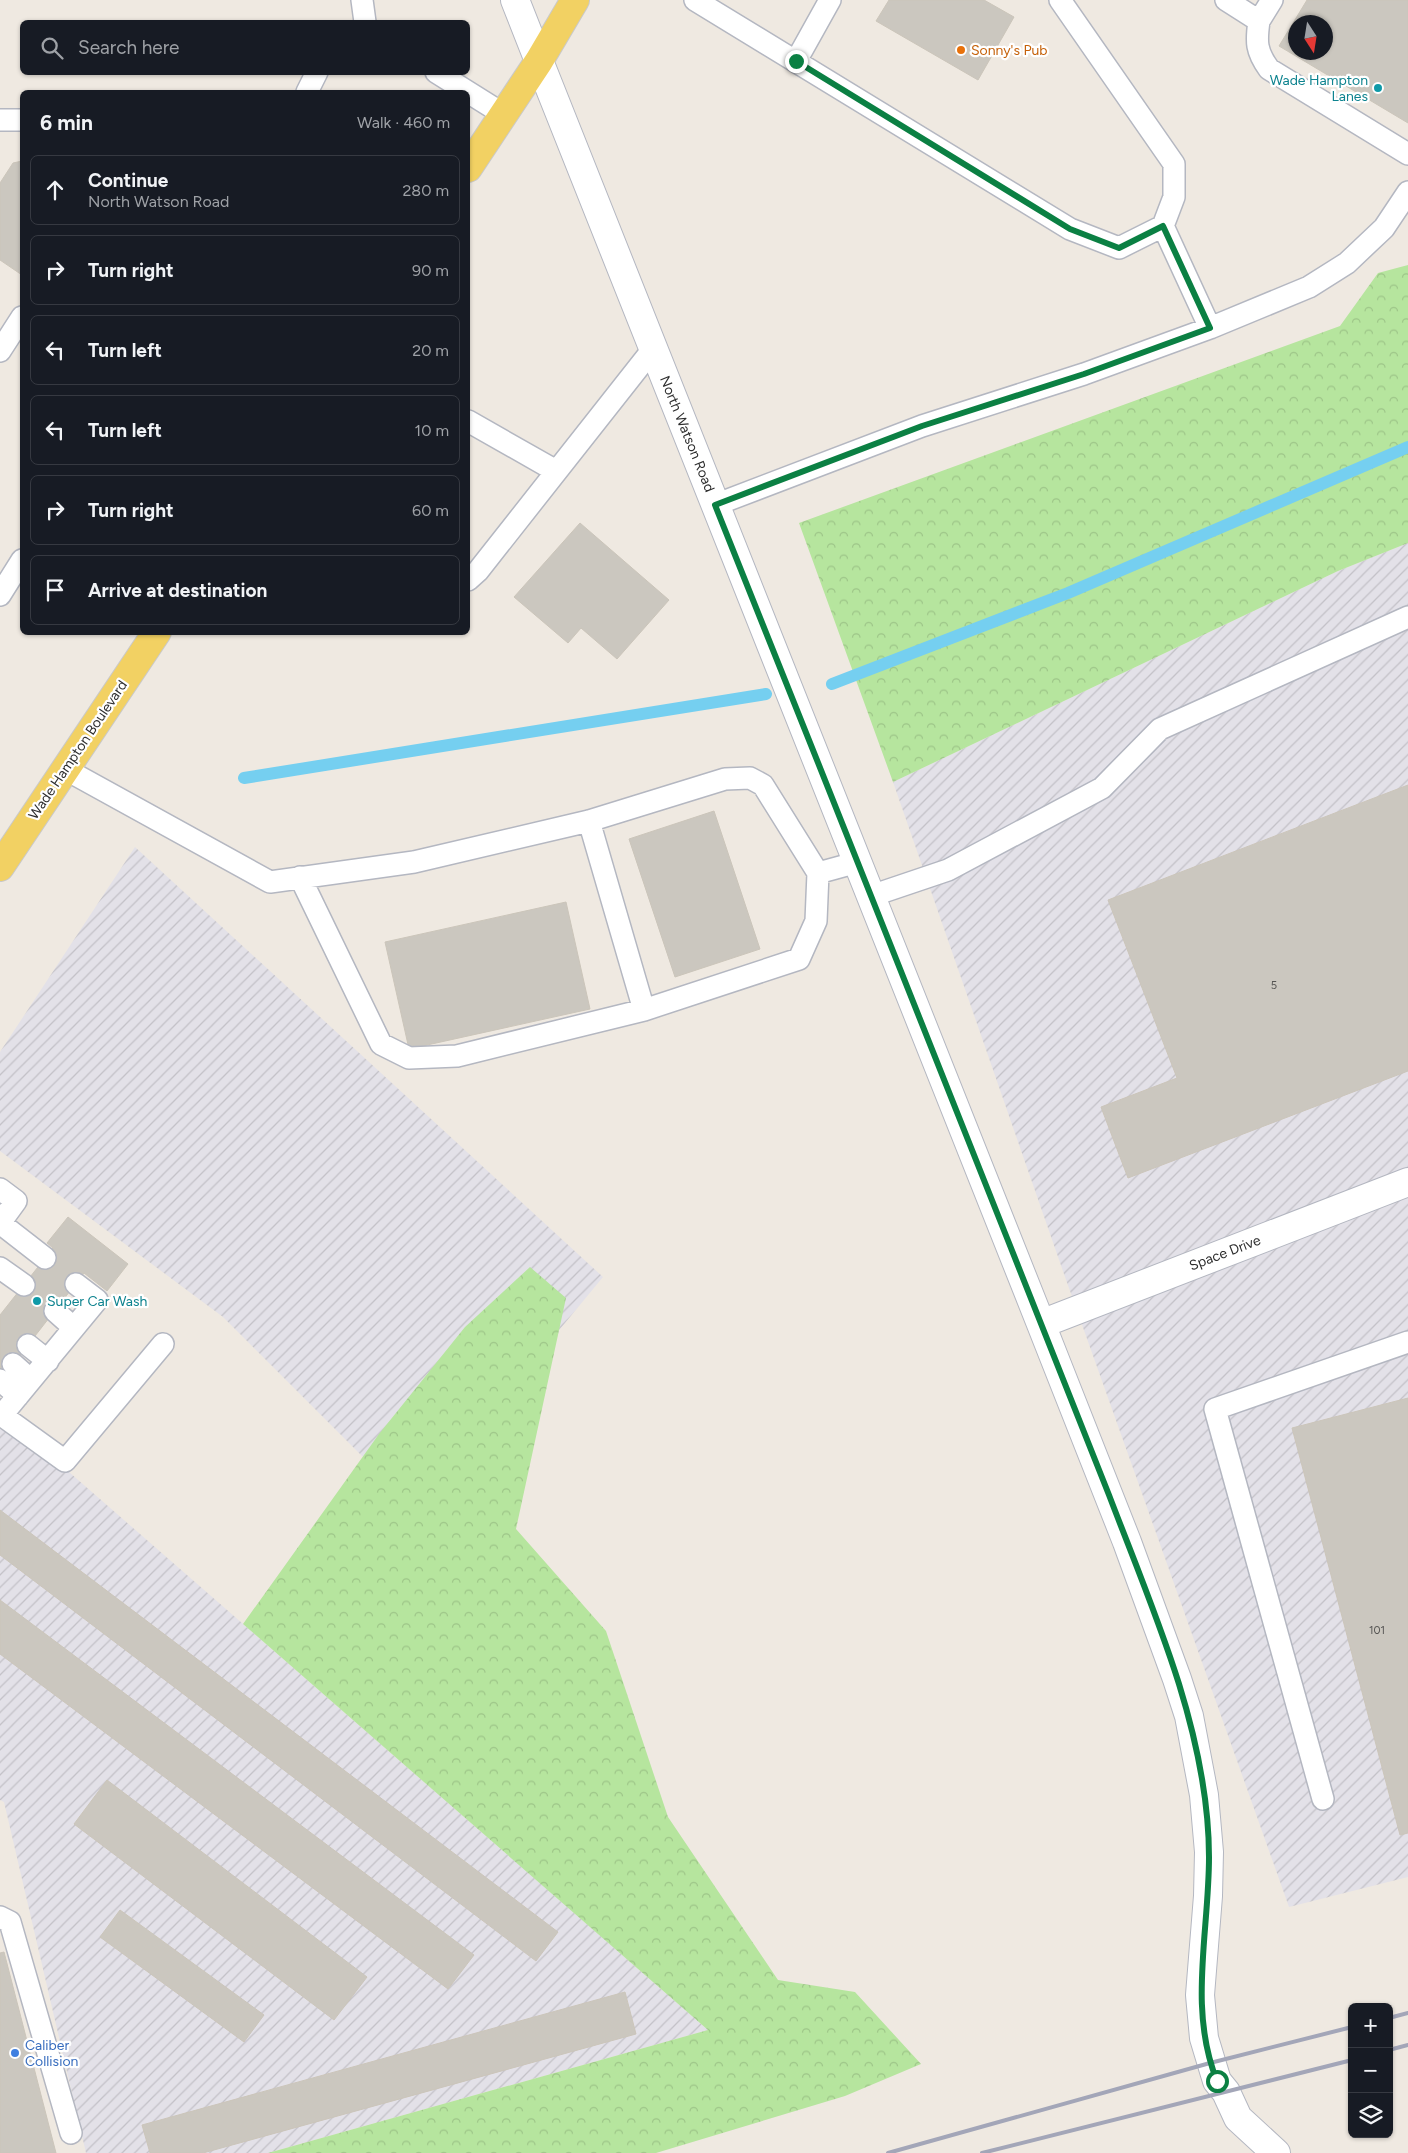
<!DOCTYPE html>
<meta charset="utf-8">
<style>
:root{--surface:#171b24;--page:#242831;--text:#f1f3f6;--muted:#9ea1a6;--line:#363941}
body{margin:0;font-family:Figtree,sans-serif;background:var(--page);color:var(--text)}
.controls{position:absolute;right:15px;bottom:15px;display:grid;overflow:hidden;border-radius:8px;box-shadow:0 1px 4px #0004}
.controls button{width:45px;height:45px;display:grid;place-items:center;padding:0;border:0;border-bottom:1px solid var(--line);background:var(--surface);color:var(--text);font:25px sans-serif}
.compass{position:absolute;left:1288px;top:15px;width:45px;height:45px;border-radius:50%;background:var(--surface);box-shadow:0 1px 4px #0004;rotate:168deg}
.stop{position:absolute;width:15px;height:15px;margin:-11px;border:4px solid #0b8043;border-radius:50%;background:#fff}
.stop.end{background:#0b8043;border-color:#fff;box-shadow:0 1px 5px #0008}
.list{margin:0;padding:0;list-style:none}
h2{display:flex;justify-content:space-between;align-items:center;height:65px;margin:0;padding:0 20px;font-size:21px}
h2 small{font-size:16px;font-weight:400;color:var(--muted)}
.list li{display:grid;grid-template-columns:32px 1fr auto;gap:15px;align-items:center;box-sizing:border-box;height:70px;margin:0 10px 10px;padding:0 10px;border:1px solid var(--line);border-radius:8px}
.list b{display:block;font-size:19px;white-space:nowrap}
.list p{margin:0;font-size:16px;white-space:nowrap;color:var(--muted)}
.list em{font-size:16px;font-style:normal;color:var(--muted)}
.icon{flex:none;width:28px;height:28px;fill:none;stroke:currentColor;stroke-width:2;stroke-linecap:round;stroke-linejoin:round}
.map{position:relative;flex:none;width:1408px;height:2153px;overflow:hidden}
.search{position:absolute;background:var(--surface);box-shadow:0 1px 4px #0004;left:20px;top:20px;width:450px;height:55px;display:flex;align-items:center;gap:12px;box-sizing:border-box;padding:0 18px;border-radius:8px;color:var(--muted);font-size:19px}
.panel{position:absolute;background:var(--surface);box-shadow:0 1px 4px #0004;left:20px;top:90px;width:450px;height:545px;border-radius:8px}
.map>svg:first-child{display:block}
.industrial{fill:url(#industrial-furrows)}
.forest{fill:url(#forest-crowns)}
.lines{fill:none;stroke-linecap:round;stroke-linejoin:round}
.stream{stroke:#75cff0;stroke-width:12}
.building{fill:#cbc7bf;stroke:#cbc5ba;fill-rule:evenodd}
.lane-casing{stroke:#b4b7c1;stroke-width:24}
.street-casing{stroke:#b4b7c1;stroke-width:30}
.secondary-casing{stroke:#b4b7c1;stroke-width:30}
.primary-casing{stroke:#c9c9c9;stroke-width:30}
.lane{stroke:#fff;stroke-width:21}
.street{stroke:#fff;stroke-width:28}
.secondary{stroke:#fff;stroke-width:28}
.primary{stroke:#f2d163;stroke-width:28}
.rail{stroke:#a3a6b8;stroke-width:4}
.route{stroke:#0b8043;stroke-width:6}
.food-dot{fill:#e8710a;stroke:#fff;stroke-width:2}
.culture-dot{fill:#0f9aa8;stroke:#fff;stroke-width:2}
.shop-dot{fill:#3f7fe0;stroke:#fff;stroke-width:2}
.labels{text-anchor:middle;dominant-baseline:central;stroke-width:4.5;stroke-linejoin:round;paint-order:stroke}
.number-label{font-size:11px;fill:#555452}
.food-label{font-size:14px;fill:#c56008;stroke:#fff;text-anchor:start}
.culture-label{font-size:14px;fill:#0d838f;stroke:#fff;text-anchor:end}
.street-label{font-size:14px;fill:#2e2e2e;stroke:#fff}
.shop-label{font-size:14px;fill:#366cbe;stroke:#fff;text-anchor:start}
</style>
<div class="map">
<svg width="1408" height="2153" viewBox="0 0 1408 2153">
<defs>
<pattern id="industrial-furrows" width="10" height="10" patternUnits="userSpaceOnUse" patternTransform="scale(1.25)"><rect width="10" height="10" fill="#e3e1e8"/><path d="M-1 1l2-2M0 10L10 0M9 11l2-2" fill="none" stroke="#c3c1c7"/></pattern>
<pattern id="forest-crowns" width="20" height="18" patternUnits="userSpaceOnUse" patternTransform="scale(1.25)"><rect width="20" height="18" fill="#b6e59e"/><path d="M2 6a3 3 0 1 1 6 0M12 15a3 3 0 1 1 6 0" fill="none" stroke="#9dc588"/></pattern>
</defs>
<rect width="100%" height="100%" fill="#efe9e1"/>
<!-- industrial -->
<path class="industrial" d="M1408 543V1877L1289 1907 1064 1274 893 782 1338 571Z
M135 847 603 1277 413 1507 223 1317 0 1151V1052Z
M0 1416 69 1472 708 2030 268 2153H86L4 1802 0 1800Z"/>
<!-- forest -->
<path class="forest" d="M1408 265V543L1338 571 893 782 799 523 1340 326 1378 273Z
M530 1267 566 1298 516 1529 606 1631 668 1817 778 1980 855 1992 921 2064 845 2096 656 2153H268L708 2030 243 1624 379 1434 465 1327Z"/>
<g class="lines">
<!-- stream -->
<path class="stream" d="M832 684 1068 593 1408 447
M244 778 766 694"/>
</g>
<!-- building -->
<path class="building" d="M889 0H984L1014 17 978 80 876 21Z
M1307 0H1408V123L1279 46ZM1296 22H1326V52H1296Z
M22 161V275L0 260V183L13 163Z
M580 523 669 600 617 659 581 628 568 643 514 597Z
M1408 785V1071L1128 1178 1101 1107 1177 1078 1108 900Z
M714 811 760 949 675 977 629 839Z
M566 902 590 1009 409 1049 385 942Z
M68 1217 128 1264 107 1291 84 1273 0 1381V1315L53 1248 47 1243Z
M1408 1398V1833L1400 1835 1292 1428Z
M0 1510 558 1932 536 1961 0 1555Z
M0 1600 474 1955 448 1989 0 1654Z
M107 1780 367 1977 334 2020 74 1824Z
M120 1910 264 2015 244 2042 100 1937Z
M4 1952 56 2153H0V1953Z
M625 1992 636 2034 203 2153H150L142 2125Z"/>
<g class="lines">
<!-- lane casing -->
<g class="lane-casing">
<path id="lane" d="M362 0 365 22
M695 0 1070 229 1119 248 1163 226 1174 197V164L1060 0
M1226 0 1259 21 1272 0
M1259 21C1256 42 1256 51 1269 69L1408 154
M796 61 830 0
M436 72 503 114
M307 92 317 72
M0 120H22
M1163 226 1210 328
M0 351 22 317
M468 421 556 471
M715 505 922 426 1084 374 1210 328 1309 287 1347 263 1384 228 1408 192
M468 580 478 571 653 349
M0 595 22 560
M65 769 270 882 414 862 589 821 725 779 750 778 763 785 818 873 858 862
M589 821 644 1010
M300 877 381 1044 409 1058 457 1056 644 1010 799 959 816 921 818 873
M871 896 948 870 1102 788 1160 729 1408 617
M0 1189 16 1201 0 1223
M0 1223 45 1258
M0 1268 24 1285
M55 1311 74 1328
M28 1345 48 1361
M13 1364 31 1380
M0 1380 18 1396
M0 1414 65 1461 163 1344
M2 1415 97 1300 76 1284
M1323 1799 1215 1409 1408 1342
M0 1917 10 1922 71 2133"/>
</g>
<!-- street casing -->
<g class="street-casing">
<path id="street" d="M539 61 1041 1324 1127 1542 1177 1679 1189 1716 1204 1795 1209 1852 1208 1896 1200 1995 1204 2038 1217 2081 1226 2092 1238 2118 1276 2153
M1041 1324 1408 1182"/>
</g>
<!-- secondary casing -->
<g class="secondary-casing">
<path id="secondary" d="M515 0 539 61"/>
</g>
<!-- primary casing -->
<g class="primary-casing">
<path id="primary" d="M468 168 539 61 575 0
M0 867 157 632"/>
</g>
<!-- lane -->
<use href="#lane" class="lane"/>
<!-- street -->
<use href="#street" class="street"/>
<!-- secondary -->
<use href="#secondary" class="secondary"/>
<!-- primary -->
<use href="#primary" class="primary"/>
<!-- rail -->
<path class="rail" d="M1389 2018 1408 2013
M1389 2050 1408 2045
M888 2153 1210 2063 1352 2027
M982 2153 1352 2060"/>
</g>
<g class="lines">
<!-- route -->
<path class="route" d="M796 61 1070 229 1119 248 1163 226 1210 328 1084 374 922 426 715 505C813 749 910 994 1007 1238 1041 1324 1075 1410 1109 1495 1133 1558 1159 1620 1179 1684 1196 1739 1209 1800 1209 1857 1209 1933 1188 2009 1217 2081"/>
</g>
<!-- markers -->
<circle class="food-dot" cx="961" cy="50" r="5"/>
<g class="culture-dot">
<circle cx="1378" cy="88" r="5"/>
<circle cx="37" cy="1301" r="5"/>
</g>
<circle class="shop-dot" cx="15" cy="2053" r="5"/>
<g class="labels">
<!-- number labels -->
<g class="number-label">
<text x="1274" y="985">5</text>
<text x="1377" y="1630">101</text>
</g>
<!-- food labels -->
<g class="food-label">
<text x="971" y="50">Sonny's Pub</text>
</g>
<!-- culture labels -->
<g class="culture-label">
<text x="1368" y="80">Wade Hampton<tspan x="1368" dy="16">Lanes</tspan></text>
<text x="47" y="1301" text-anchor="start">Super Car Wash</text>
</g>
<!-- street labels -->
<g class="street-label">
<text transform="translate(687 434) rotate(68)">North Watson Road</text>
<text transform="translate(78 750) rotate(-56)">Wade Hampton Boulevard</text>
<text transform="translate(1225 1253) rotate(-21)">Space Drive</text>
</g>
<!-- shop labels -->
<g class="shop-label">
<text x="25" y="2045">Caliber<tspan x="25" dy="16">Collision</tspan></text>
</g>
</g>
</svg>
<div class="controls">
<button>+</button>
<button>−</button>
<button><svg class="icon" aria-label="layers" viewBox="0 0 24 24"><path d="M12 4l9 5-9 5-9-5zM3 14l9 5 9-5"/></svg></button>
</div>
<svg class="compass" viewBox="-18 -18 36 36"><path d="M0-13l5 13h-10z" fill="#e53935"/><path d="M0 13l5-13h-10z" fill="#9ea1a6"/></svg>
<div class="stop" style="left:1217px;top:2081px"></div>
<div class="stop end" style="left:796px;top:61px"></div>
<div class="search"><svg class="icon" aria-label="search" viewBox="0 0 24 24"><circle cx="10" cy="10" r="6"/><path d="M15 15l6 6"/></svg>Search here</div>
<section class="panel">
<h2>6 min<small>Walk · 460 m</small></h2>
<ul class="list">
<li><svg class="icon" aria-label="ahead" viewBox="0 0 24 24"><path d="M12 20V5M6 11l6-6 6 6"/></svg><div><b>Continue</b><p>North Watson Road</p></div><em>280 m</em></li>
<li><svg class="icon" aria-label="right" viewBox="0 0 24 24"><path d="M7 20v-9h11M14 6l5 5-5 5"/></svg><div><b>Turn right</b></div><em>90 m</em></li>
<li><svg class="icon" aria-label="left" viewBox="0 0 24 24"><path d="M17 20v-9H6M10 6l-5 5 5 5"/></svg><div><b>Turn left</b></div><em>20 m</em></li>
<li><svg class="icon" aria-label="left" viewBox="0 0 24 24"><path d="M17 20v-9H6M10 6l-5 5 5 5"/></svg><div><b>Turn left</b></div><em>10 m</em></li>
<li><svg class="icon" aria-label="right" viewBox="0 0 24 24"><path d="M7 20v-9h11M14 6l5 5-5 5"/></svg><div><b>Turn right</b></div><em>60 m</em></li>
<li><svg class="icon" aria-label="arrive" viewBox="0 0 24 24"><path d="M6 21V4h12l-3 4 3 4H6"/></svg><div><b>Arrive at destination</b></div></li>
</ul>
</section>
</div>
